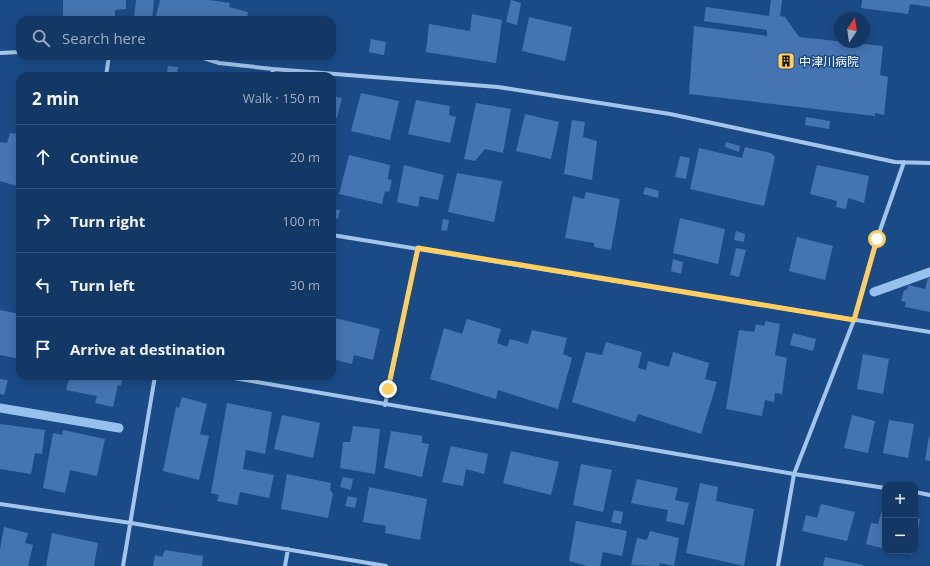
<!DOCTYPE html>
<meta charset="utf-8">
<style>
:root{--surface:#143865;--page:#1d3f6b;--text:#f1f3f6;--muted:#9dacbf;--line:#335279}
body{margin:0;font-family:"Open Sans","Noto Sans JP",sans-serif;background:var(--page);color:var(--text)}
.controls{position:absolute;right:12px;bottom:12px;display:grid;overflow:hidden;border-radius:8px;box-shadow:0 2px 10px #0003}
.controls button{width:36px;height:36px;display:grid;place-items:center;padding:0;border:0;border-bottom:1px solid var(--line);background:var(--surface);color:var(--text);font:20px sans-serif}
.compass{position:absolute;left:834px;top:12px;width:36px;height:36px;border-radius:50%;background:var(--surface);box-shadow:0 2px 10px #0003;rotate:13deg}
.stop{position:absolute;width:12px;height:12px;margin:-9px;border:3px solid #fece60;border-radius:50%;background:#fff}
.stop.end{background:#fece60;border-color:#fff;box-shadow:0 1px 4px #0008}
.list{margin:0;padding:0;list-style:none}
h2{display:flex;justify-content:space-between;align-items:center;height:52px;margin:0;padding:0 16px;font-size:17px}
h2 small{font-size:13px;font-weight:400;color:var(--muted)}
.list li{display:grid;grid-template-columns:26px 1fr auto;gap:12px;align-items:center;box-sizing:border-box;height:64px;padding:0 16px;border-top:1px solid var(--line)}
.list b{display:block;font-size:15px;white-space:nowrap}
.list em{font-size:13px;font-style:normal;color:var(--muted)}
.icon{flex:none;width:22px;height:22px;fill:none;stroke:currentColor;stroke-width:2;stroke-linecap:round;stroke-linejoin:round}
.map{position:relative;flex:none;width:930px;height:566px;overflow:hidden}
.search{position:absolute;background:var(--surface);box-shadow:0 2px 10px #0003;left:16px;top:16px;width:320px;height:44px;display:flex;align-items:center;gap:10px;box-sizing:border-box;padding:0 14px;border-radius:12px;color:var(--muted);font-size:15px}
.panel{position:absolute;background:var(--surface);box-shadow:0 2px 10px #0003;left:16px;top:72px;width:320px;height:308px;border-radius:12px}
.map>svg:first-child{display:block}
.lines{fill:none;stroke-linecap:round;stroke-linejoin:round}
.stream{stroke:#96c0ee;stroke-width:9}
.building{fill:#4475b1}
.street{stroke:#a3c5ec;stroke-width:4}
.route{stroke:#fece60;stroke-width:5}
.labels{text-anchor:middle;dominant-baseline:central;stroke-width:3;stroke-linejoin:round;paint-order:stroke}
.poi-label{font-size:12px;fill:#fff;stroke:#1b4b87;text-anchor:start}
</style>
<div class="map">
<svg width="930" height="566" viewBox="0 0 930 566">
<rect width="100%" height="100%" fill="#1b4b87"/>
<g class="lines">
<!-- stream -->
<path class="stream" d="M874 292 930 272
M0 408 119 428"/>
</g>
<!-- building -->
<path class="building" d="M63 0H126V9L115 10V20H63Z
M136 0H154L152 20 134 18Z
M160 0H209L230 3 229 7 248 12 247 20H155Z
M511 0 521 3 517 25 506 22Z
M771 0H782L780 16 785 17 799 37 883 46 880 75 888 77 884 115 875 113V116L689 94 694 26 767 36V30L704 21 706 7 769 16Z
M862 0H930V7L910 4 908 14 861 8Z
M472 14 502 20 496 63 426 52 429 24 470 31Z
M529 17 572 27 565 61 522 51Z
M371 39 386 42 384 55 369 52Z
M168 66 178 67 177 75 167 73Z
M361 93 399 101 390 140 351 131Z
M332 96 342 98 337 118 332 117Z
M416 100 450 106 449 115 456 117 450 143 408 134Z
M476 103 511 109 503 153 485 149 475 161 464 159Z
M525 114 559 122 551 159 516 151Z
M806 117 830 121 829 129 805 125Z
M572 120 585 122 583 137 597 141 592 180 564 174Z
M10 133 20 134V187L0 181V142L7 143Z
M726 142 740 146 739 152 725 147Z
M745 147 771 153 775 157 764 206 690 189 699 148 742 158Z
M349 155 390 165 388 179 392 180 389 192 385 191 382 204 339 194Z
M680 156 690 158 686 179 675 177Z
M404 165 444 175 438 200 420 196 418 207 397 202Z
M817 165 869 176 864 203 848 198 846 209 836 207 837 201 810 194Z
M457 173 502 181 494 222 448 212Z
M645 187 659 191 658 198 643 194Z
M586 192 620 199 611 250 594 247V243L565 238 573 196 584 199Z
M333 209 340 210 338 219 332 217Z
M680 218 725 229 718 264 673 253Z
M443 219 449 220 447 231 441 230Z
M736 231 745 234 744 242 734 240Z
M797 237 833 246 825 280 789 271Z
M736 248 746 250 739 277 730 275Z
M673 259 683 262 681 274 671 271Z
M928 278H930V312L905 307 906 302 901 301 904 290H907L908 285 925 289Z
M0 310 20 314V359L0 355Z
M335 318 380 329 373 360 354 355 352 364 332 359V329Z
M467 319 501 329 497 343 507 347 510 339 528 344 532 330 567 338 563 354 572 358 558 409 498 390 496 399 430 379 444 328 462 334Z
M766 321 780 324 775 355 787 358 782 394 775 393 774 402 765 400 762 416 726 409 739 330 754 332 756 324 764 326Z
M793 333 816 339 813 351 790 345Z
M606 342 642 352 638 368 646 370 648 361 669 367 673 352 709 363 705 379 717 382 701 434 638 414 635 422 572 402 586 352 602 355Z
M863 354 889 359 883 394 857 389Z
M70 376H123L121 386 118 385 113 407 95 403 97 396 66 390Z
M0 379 8 380 4 395 0 394Z
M182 397 207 404 200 434 209 436 199 480 163 471 176 407 179 408Z
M227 403 272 412 265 454 246 450 243 469 274 475 269 498 240 492 237 505 217 501 219 495 211 493Z
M282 415 320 423 313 458 274 449Z
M852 415 875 421 868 453 844 448Z
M889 420 914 424 908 458 883 453Z
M0 424 45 430 42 454 35 453 31 474 0 469Z
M353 426 380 429 375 474 340 468 343 442H350Z
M63 430 105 439 97 476 70 470 65 493 43 488 53 433 62 435Z
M391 431 422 436V443L429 444 422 477 384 468Z
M929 437H930V461L925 460Z
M451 446 488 454 484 474 466 469 463 486 442 482Z
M511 451 559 462 551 495 503 483Z
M581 464 612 470 603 512 573 505Z
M287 474 331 483 330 490 333 494 328 518 281 509Z
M343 477 353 479 351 490 340 487Z
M637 479 678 488 675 500 689 503 684 525 666 521 668 510 631 503Z
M700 483 718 487 716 501 754 509 744 566 686 553Z
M369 487 427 499 420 540 385 533 386 526 363 522Z
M348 496 357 498 355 508 345 506Z
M821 504 855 512 847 541 802 531 806 515 817 518Z
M614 510 623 512 621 524 611 522Z
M882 510 885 511V549L866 544 871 523 878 524Z
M915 518 920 519 916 540H915Z
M576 521 627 531 622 556 603 552 600 566H588L569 561Z
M4 527 28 533 25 543 33 545 28 566H0V549Z
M650 531 679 538 674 566 660 563 659 566 631 565 637 538 647 540Z
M52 533 98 543 94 566H46Z
M165 550 203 556 202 566H153L155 555 162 557Z
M897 551H913L912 555Z
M825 557 863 565V566H823Z"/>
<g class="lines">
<!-- street -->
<path class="street" d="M0 53 20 52
M197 56 219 63 273 69 498 87 670 114 895 162 930 163
M106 76 109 56
M272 76 273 69
M332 235 930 332
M222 376 794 474 885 488
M385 405 418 248
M915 492 930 495
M0 504 131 523 386 566
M123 566 155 376
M285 566 288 549
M778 566 794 474 854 320 877 239 904 162"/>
</g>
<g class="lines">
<!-- route -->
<path class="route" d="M388 389 418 248 854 320 877 239"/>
</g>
<!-- icons -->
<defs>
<g id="building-square" transform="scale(0.9)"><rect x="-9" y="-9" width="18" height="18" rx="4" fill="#fece60" stroke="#1b4b87"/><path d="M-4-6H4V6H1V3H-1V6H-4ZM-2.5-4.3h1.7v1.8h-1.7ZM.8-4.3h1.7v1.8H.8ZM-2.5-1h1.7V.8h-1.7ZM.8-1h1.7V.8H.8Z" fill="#111"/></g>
</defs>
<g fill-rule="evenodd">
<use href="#building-square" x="786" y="61"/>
</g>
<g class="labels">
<!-- poi labels -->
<g class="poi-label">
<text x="799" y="61">中津川病院</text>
</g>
</g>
</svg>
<div class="controls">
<button>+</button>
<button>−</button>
</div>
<svg class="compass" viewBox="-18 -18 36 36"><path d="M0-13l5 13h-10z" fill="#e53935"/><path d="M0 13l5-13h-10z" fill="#9dacbf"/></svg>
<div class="stop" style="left:877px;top:239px"></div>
<div class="stop end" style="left:388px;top:389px"></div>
<div class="search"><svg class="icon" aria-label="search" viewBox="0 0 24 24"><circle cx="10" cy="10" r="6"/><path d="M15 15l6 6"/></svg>Search here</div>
<section class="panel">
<h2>2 min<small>Walk · 150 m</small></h2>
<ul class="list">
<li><svg class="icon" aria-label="ahead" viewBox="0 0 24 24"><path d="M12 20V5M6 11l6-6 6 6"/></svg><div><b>Continue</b></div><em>20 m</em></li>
<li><svg class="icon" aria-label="right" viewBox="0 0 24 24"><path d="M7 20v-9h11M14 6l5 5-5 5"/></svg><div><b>Turn right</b></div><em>100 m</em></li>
<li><svg class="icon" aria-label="left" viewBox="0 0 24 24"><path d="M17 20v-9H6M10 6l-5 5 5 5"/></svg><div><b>Turn left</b></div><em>30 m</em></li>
<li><svg class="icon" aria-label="arrive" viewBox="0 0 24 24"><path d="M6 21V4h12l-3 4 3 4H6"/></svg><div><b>Arrive at destination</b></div></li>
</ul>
</section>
</div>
